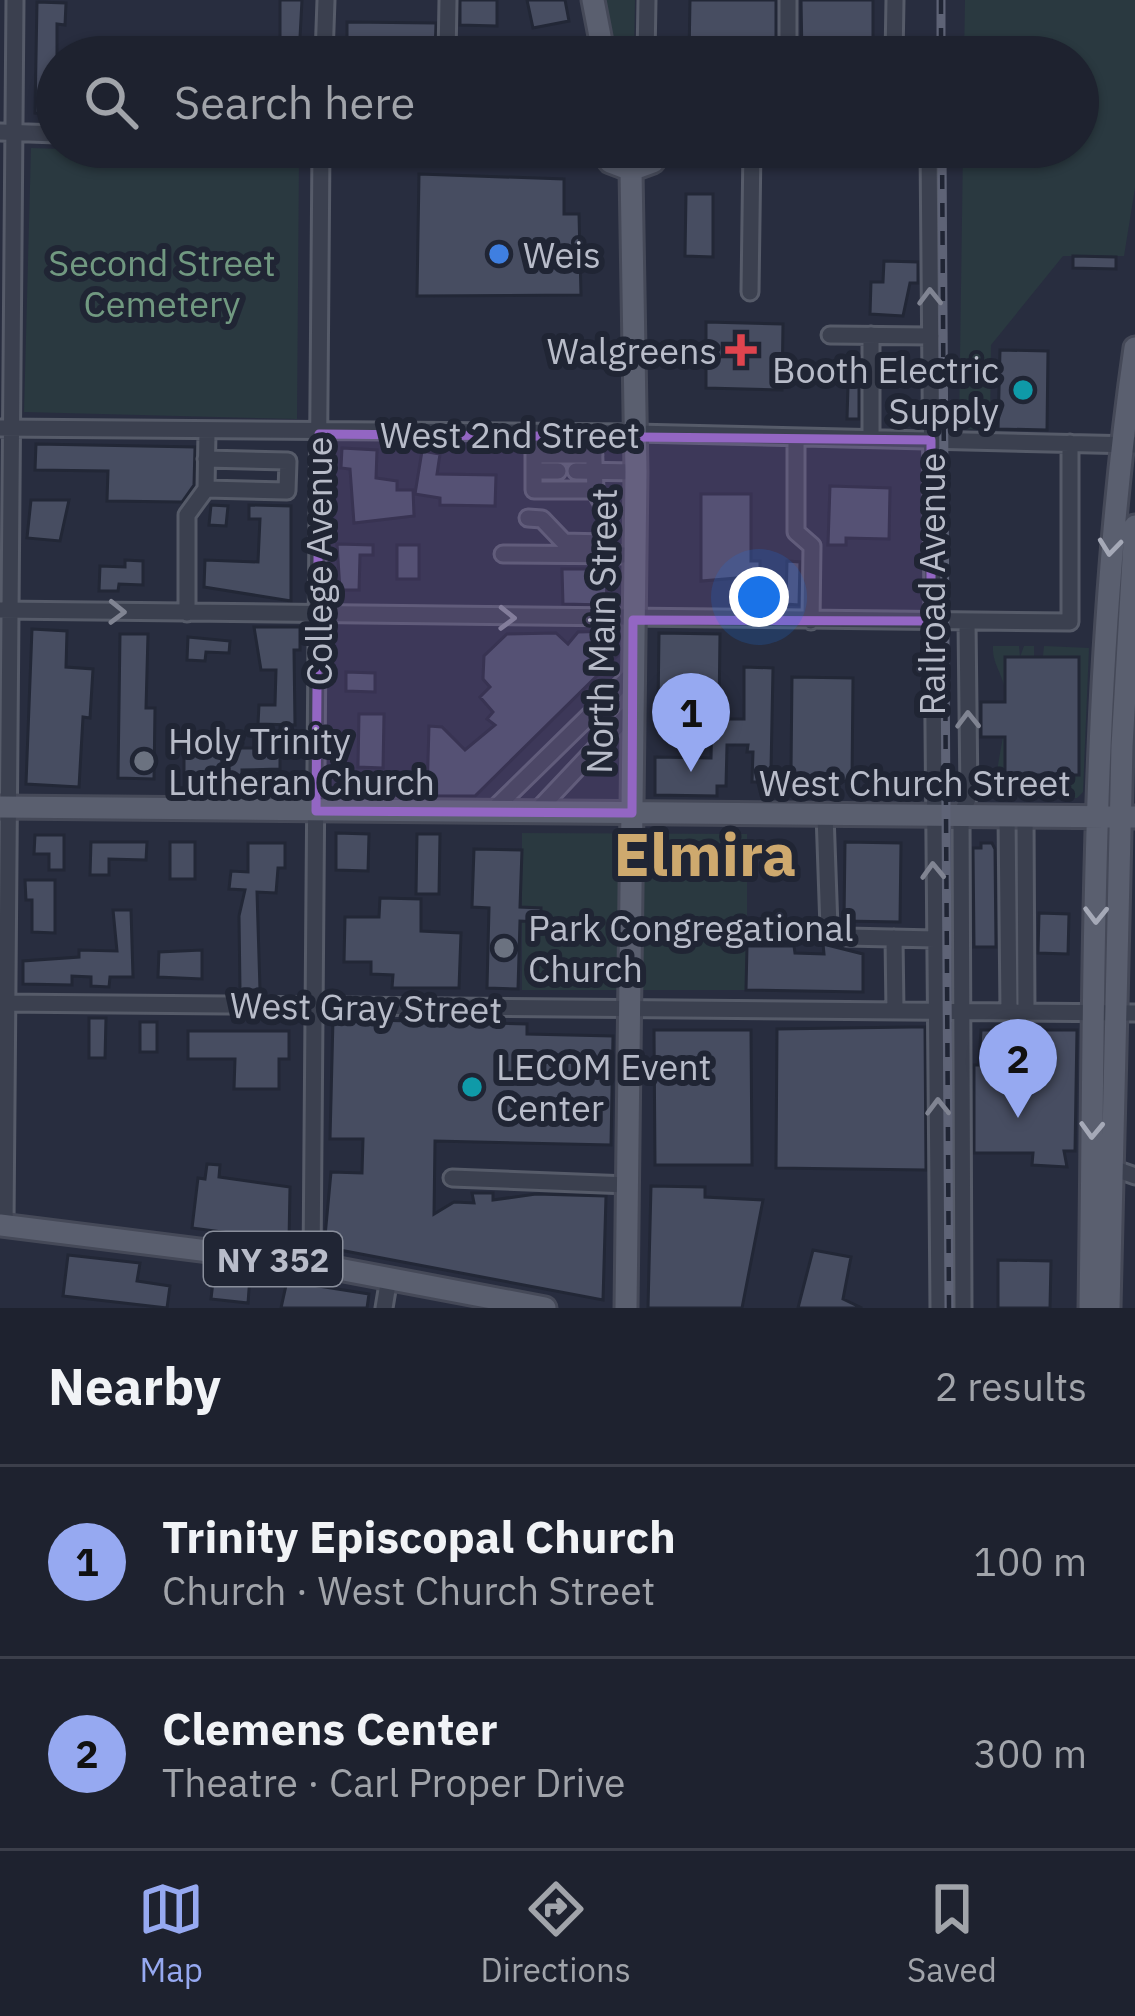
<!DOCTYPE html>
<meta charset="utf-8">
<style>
:root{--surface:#1e222f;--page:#2b2f3b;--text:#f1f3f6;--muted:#a1a4aa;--line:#3c3f4b;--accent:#96a9f1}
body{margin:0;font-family:"IBM Plex Sans",sans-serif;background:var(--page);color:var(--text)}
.you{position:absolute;left:759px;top:597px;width:42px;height:42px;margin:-30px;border:9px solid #fff;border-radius:50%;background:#1a73e8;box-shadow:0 0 0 18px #1a73e833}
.badge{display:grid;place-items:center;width:78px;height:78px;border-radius:50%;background:var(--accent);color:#111;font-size:39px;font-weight:700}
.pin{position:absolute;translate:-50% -99px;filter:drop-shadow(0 3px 6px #0008)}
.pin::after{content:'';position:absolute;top:63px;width:42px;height:36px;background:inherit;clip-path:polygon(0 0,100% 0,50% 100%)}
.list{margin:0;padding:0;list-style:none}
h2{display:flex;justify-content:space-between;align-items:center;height:156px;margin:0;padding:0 48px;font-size:51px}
h2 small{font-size:39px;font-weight:400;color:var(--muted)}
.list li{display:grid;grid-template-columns:78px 1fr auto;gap:36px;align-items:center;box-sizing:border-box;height:192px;padding:0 48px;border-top:3px solid var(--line)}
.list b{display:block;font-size:45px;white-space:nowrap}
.list p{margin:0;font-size:39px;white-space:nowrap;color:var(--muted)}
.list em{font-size:39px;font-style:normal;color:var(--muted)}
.icon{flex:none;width:66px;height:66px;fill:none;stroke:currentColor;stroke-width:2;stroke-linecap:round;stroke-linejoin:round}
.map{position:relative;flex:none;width:1135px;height:1308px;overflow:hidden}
.search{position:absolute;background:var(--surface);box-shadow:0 3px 9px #0004;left:36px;right:36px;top:36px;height:132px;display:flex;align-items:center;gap:30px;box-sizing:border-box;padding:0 42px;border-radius:66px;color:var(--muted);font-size:45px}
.sheet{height:540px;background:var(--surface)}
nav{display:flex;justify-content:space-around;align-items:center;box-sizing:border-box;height:168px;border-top:3px solid var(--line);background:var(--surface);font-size:33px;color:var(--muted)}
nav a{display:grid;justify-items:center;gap:6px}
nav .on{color:var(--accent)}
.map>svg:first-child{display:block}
.green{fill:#2a3940}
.building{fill:#474d61;stroke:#222736;stroke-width:3}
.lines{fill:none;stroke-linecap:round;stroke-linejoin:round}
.minor-casing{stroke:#565b69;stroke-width:21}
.major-casing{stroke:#454958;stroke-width:27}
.minor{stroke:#3b404f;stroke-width:15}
.major{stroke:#5a5f6f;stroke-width:21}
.rail-casing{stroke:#5e6376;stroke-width:9}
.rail{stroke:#202534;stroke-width:4.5;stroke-dasharray:14;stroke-linecap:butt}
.oneway{stroke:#808492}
.oneway2{stroke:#a5a9b7}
.marked{fill:#9366c3;fill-opacity:0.2;stroke:#9366c3;stroke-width:9;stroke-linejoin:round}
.shop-dot{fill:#3f7fe0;stroke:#202534;stroke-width:4.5}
.health-dot{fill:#e0444e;stroke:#202534;stroke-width:4.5}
.culture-dot{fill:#0f9aa8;stroke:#202534;stroke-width:4.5}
.worship-dot{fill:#6b7280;stroke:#202534;stroke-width:4.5}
.labels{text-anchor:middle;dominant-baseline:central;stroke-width:12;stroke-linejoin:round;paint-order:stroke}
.shield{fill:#202534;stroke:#8a8f9c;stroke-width:3}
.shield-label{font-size:33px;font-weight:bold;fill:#b8bcc9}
.poi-label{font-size:36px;fill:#b8bcc9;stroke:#202534;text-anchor:start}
.park-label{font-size:36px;fill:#719981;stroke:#202534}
.street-label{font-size:36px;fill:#b8bcc9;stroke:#202534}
.town-label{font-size:60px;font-weight:bold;fill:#cea96e;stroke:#202534}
</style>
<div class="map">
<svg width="1135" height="1308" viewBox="0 0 1135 1308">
<rect width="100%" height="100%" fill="#282d3f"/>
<!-- green -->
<path class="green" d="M605 0H635L634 57H617Z
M965 0H1135V188L1124 256H1063L991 345 990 430 959 429 963 147H1078V57H964Z
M31 148 299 157 297 419 24 412Z
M993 646H1019L1020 657 1024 646H1034V657L1043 656 1044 646 1089 648 1083 792 1077 798 995 797C995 761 1009 730 1005 692 1004 675 992 665 993 646Z
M522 833 747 834V990H522Z"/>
<!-- building -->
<path class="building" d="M280 0H302L299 56 273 52 274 40H280Z
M460 0H497V26L460 25Z
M527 0H565L569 21 533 28Z
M690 0H776V57H689Z
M801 0H873V57H802Z
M37 2 66 3 65 25 57 24V114L35 113Z
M347 22 436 23 435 55 356 54 347 45Z
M906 43H927V57H906Z
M419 174 564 179V214H579L581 295 417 296Z
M686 194H713V257L685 256Z
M1073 256 1116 257V269L1073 268Z
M884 261 918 262V283H910L903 316 870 314 871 282H883Z
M706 322 783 324 782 390 706 388Z
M1000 350 1048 351 1047 430 998 429Z
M848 387H859V419H847Z
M36 444 195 447 194 485 182 502 107 501 108 471 35 470Z
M342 448 377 450 376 478 397 481V490H413L414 516 354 523 350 469 341 468Z
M422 451 440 454 437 474 496 475 495 506 440 505V498L415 494Z
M830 486 890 488 889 539 846 538V545H828Z
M701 494H751V561H760V576L701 581Z
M31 500H69L60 541 27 538Z
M211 505 228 506 226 526 209 525Z
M249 505 291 506V601L204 587 205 560 258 562 260 519H249Z
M337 544 373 545V555H360L359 590H340Z
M397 545H419V579H397Z
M125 560 143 561V585L119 584 118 591H99L100 566 125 567Z
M787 561 800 562 799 605 786 604Z
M562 569H606L607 605 563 604Z
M254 627H300V650H294L295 725 258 724 259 705H275L276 670H261Z
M32 629 67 631 66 667 93 669 90 718 83 717 79 787 26 784Z
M618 631 617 656 475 796H427L429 726 442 727 465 750 495 725 487 719 493 712 480 697 490 687 483 679 484 656 507 634 556 633 568 644 578 632Z
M659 633 720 634 719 712 658 711Z
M120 634H148L146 708H155L154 779 118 778Z
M188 637 230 641 229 653 206 652 205 661 187 660Z
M1005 657H1079V775H1005V737H981V702H1005Z
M744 667 773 668 771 770H791L792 677 853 678 852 781 752 782 753 752H747L748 745H727L726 786H717V796L655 795V757L711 758 712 719H744Z
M346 672 375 673V692L346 691Z
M359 714H384L383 768 358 767Z
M184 733H204V742L243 744 242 748H280V769L242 770V781L184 774Z
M336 833 369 834 368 871 336 870Z
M417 834H440L439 894H416Z
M35 835H64V870H49V854H34Z
M91 842H147L146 860 109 859V875H90Z
M170 842H195V879H170Z
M845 842 901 843 900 922 844 921Z
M248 843H285V868H278L276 893 257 892 260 990H240L239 916 245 890 229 889 231 871 248 872Z
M981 843H992L995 849 996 947H974L973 848H981Z
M474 849 522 850 520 907 541 908V922L520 921 518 989 487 988 489 908 472 907Z
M25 880H55V933L32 932V900H26Z
M380 898 421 899V931L461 933 459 988H392L393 975 371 974V962H344L345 917H379Z
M113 910H131L133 977H110L109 987 91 986V977L72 976V985L23 984V961L79 957V950L117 951Z
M1039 913 1069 914 1068 954 1038 953Z
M823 944 863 954V992L746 990 747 946H794L795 953 824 954Z
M202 950V979L158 977 159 952Z
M89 1018H106L105 1058H89Z
M333 1019 527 1024V1034L613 1036 611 1145 435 1141 434 1214 454 1202 474 1203 472 1193H493V1200L536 1194 606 1196 603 1300 324 1247 331 1172 362 1173 363 1139H330Z
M140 1022H157V1052H140Z
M911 1027H925L926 1170 776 1168 777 1029Z
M654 1030H751L752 1165H655Z
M981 1030H1077L1075 1151H1064L1067 1167 1032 1165 1033 1153H974V1065H979Z
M188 1031H289V1059H279V1089H234L235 1059H188Z
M207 1164 220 1165 219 1177 290 1187 289 1241 192 1228 198 1178 205 1179Z
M651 1186 705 1187V1197L763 1200 742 1308H648Z
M813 1250 851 1257 843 1299 862 1308H798Z
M68 1255 140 1263 137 1281 170 1286 167 1308 63 1296Z
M998 1260 1051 1261 1050 1308H998Z
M214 1272 250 1276 248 1303 211 1299Z
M287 1281 369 1294 367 1308H281Z"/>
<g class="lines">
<!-- minor casing -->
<g class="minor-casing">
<path id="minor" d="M326 0 324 57H345
M788 0V57
M447 57 448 0
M646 57 647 0
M894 57 895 0
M0 132 57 134
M929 147 939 1308
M750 292 752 147
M830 335 931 336
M0 428 635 433 1135 445
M534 434V490H595L593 434
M796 437V532L812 546 811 621
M871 438V335
M534 455H594
M534 471H558
M576 471 636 472
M206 489 287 491 288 461 206 459
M528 518 542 519 564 542 605 543 606 511 595 490
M503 554 634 555
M0 610 1070 622V443
M187 613V515L206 489 207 432
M491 812 633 673
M536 812 633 709
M825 814 829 928 847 937 935 939
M1007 816 1009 1012
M1025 816 1026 1012
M894 938 895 1011
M0 1003 1135 1013
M1113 1168 1135 1176
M452 1178 628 1185
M5 1225 15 0
M312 1264 321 147
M384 1308 389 1278
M963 1308 961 815 969 796 967 622"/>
</g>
<!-- major casing -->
<g class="major-casing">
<path id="major" d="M593 0 604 57
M600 147 610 162 631 170 653 162 662 147
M0 807 1135 817
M0 1225 312 1264 545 1308
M626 1308 636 472 631 170
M1090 1308C1095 987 1089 666 1135 348
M1109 1308 1122 746 1135 526"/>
</g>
<!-- minor -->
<use href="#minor" class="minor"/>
<!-- major -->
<use href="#major" class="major"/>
<!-- rail casing -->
<g class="rail-casing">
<path id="rail" d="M941 0V57
M942 147 949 1308"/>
</g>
<!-- rail -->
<use href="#rail" class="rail"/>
</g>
<!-- one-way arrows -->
<defs><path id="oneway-chevron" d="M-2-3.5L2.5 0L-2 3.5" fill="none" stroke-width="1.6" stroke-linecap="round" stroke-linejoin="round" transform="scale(3)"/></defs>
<g class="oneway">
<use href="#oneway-chevron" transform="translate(930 297) rotate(-91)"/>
<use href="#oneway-chevron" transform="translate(117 612) rotate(1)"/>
<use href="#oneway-chevron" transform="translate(507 618) rotate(1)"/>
<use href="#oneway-chevron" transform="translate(968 720) rotate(-91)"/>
<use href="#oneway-chevron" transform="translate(933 871) rotate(-92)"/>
<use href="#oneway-chevron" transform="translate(938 1107) rotate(-91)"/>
</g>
<g class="oneway2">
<use href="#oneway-chevron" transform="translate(1110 547) rotate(96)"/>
<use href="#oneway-chevron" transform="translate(1096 915) rotate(91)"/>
<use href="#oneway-chevron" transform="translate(1092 1130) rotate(92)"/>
</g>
<!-- marked area -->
<path class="marked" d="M319 434 931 440V621L633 620 632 813 316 811Z"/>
<!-- markers -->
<circle class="shop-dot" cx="499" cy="254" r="12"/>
<path class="health-dot" d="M735 332h12v12h12v12h-12v12h-12v-12h-12v-12h12z"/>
<g class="culture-dot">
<circle cx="1023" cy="390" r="12"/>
<circle cx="472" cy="1087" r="12"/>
</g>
<g class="worship-dot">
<circle cx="144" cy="761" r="12"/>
<circle cx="504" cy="948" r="12"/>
</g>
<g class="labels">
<!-- shield labels -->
<rect class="shield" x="204" y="1232" width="138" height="54" rx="9"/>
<g class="shield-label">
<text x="273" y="1259">NY 352</text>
</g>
<!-- poi labels -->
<g class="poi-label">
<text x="523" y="254">Weis</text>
<text x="717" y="350" text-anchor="end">Walgreens</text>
<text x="999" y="369" text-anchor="end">Booth Electric<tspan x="999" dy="41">Supply</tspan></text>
<text x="168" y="740">Holy Trinity<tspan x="168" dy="41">Lutheran Church</tspan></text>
<text x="528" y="927">Park Congregational<tspan x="528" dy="41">Church</tspan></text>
<text x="496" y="1066">LECOM Event<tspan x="496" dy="41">Center</tspan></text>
</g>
<!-- park labels -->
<g class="park-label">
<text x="162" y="262">Second Street<tspan x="162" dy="41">Cemetery</tspan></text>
</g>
<!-- street labels -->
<g class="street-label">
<text x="510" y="434">West 2nd Street</text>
<text transform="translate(318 561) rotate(-90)">College Avenue</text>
<text transform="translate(931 584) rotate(-90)">Railroad Avenue</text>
<text transform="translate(601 631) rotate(-89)">North Main Street</text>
<text x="915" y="782">West Church Street</text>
<text transform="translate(366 1007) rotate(1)">West Gray Street</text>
</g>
<!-- town labels -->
<g class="town-label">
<text x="705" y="853">Elmira</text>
</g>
</g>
</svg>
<div class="you"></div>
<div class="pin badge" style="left:691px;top:772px">1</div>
<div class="pin badge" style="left:1018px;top:1118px">2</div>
<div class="search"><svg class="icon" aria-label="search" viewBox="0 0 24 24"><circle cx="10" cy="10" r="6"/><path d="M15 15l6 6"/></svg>Search here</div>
</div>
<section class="sheet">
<h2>Nearby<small>2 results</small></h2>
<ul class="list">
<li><span class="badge">1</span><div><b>Trinity Episcopal Church</b><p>Church · West Church Street</p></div><em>100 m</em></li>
<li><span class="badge">2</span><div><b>Clemens Center</b><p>Theatre · Carl Proper Drive</p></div><em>300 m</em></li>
</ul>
</section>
<nav>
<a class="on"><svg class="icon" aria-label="map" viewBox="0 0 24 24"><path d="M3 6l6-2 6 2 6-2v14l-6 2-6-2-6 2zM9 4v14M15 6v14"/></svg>Map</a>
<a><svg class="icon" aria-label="directions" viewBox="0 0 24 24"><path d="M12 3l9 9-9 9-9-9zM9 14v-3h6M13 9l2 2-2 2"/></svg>Directions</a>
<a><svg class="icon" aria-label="saved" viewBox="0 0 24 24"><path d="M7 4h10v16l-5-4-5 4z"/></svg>Saved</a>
</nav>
